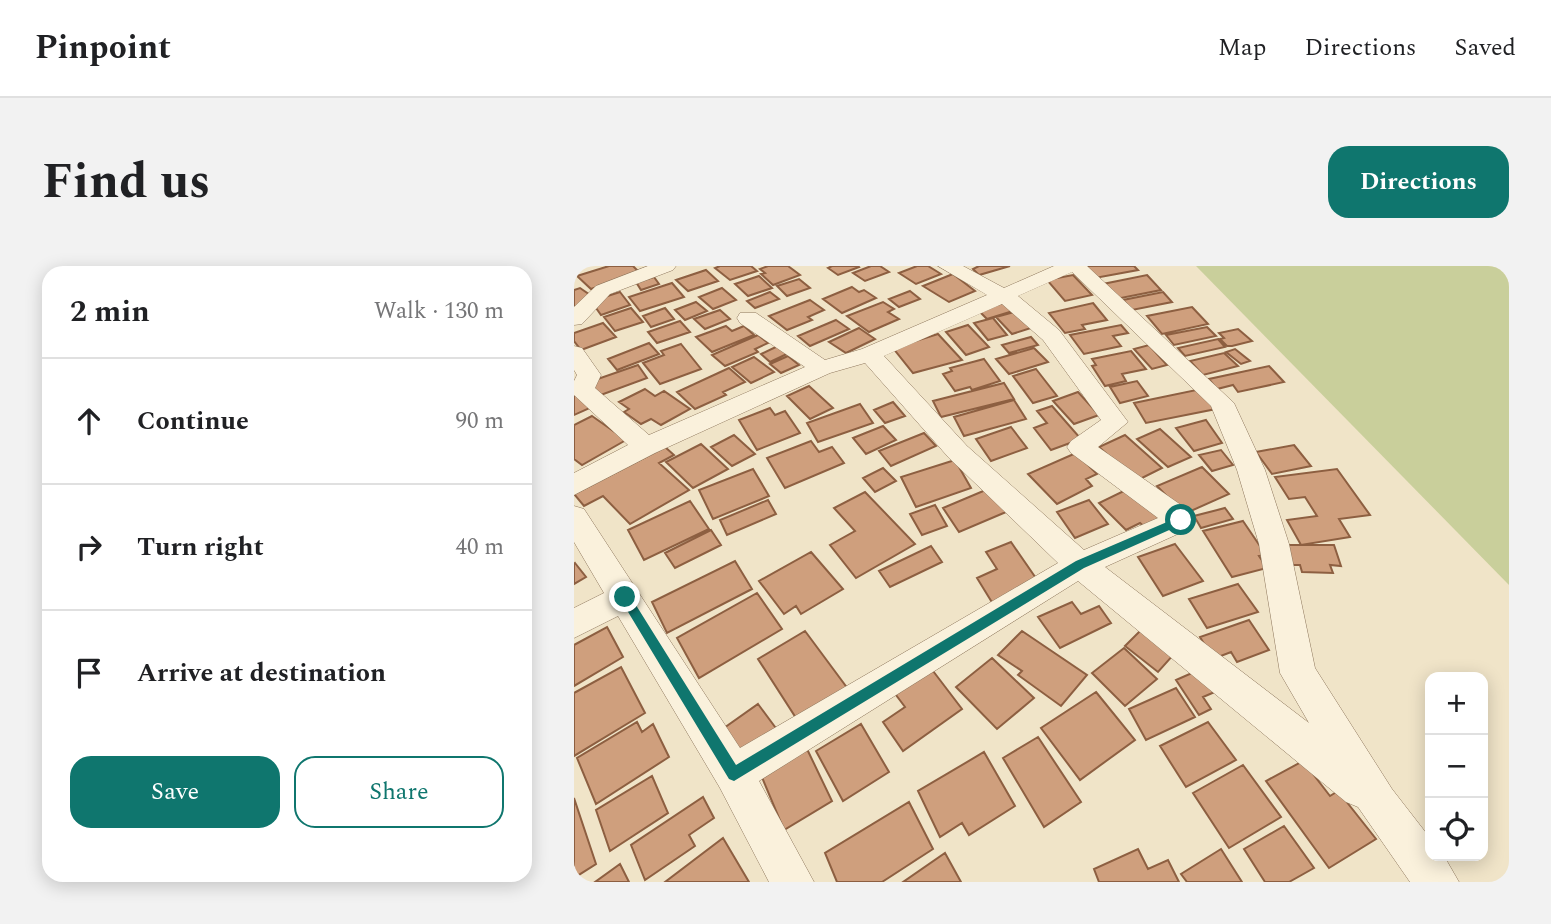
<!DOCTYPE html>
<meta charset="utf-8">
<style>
:root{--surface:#fff;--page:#f2f2f2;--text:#202124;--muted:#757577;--line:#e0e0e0;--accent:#0f766e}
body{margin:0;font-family:Spectral,serif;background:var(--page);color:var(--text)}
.controls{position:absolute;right:21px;bottom:21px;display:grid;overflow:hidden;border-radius:14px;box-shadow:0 4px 18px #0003}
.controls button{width:63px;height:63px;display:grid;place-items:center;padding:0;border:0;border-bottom:2px solid var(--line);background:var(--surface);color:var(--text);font:35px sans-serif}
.stop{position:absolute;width:21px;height:21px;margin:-16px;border:5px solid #0f766e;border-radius:50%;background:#fff}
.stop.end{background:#0f766e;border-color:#fff;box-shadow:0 2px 7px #0008}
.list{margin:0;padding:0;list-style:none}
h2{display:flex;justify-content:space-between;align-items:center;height:91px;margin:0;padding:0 28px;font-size:30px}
h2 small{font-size:23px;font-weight:400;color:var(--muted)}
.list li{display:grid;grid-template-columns:46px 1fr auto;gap:21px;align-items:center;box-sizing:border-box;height:126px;padding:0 28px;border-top:2px solid var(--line)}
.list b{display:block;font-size:26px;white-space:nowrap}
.list em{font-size:23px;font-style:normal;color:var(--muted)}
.actions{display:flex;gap:14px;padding:21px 28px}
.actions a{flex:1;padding:16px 0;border:2px solid var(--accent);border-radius:21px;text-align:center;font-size:24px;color:var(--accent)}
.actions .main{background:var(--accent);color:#fff}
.icon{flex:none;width:38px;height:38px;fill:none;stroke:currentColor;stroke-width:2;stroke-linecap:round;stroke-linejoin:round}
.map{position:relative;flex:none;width:935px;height:616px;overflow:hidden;border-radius:21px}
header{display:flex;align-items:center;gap:42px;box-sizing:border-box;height:98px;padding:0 35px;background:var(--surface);border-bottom:2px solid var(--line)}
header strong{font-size:33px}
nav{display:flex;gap:38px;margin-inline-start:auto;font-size:24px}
.intro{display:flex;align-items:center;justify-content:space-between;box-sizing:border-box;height:168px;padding:0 42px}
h1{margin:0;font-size:49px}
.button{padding:18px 32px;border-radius:21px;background:var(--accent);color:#fff;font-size:24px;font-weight:700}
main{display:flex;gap:42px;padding:0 42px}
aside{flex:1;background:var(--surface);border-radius:21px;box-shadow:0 4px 18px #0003}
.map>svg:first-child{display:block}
.green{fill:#c9cf9b}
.building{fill:#cf9f7d;stroke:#8d5f41;stroke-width:2}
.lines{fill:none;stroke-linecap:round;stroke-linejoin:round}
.street-casing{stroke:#8d765c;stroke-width:1}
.street{fill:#faf1dc;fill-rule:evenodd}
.route{fill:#0f766e}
</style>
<header>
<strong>Pinpoint</strong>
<nav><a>Map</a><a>Directions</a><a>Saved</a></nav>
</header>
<div class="intro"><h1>Find us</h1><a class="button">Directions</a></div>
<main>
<aside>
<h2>2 min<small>Walk · 130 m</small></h2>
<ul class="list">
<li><svg class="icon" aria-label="ahead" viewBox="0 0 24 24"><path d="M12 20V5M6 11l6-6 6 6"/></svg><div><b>Continue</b></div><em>90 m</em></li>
<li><svg class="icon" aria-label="right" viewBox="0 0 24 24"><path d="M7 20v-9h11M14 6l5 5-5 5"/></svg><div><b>Turn right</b></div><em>40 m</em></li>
<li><svg class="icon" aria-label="arrive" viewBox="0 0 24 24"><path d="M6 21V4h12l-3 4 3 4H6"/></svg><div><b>Arrive at destination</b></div></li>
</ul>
<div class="actions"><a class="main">Save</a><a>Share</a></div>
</aside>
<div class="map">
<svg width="935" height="616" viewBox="0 0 935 616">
<rect width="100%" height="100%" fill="#f0e4c8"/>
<!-- green -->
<path class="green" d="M622 0H935V319Z"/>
<!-- building -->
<path class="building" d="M35 0H59L66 7 17 23 3 10Z
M146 0H177L183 5 156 14 141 2Z
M194 0H214L226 9 199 19 187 8 191 7 186 3Z
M258 0H284L285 1 264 9 254 2Z
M297 0H306L315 6 291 15 279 7Z
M343 0H354L367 8 342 18 325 7Z
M405 0H436L405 9 399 3Z
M510 0H560L564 4 521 12Z
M132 4 144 15 114 25 102 14Z
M379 8 401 25 375 36 349 20Z
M499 9 518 29 491 35 473 14Z
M573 9 587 24 542 33 529 18Z
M185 10 198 22 174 30 161 18Z
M80 11 85 18 67 24 62 16Z
M225 13 236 22 213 30 203 20Z
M98 17 110 31 66 45 55 31Z
M278 21 285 26 290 24 302 32 268 47 249 33Z
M6 22 19 31 0 42V24Z
M148 22 162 34 139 43 125 31Z
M336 25 346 33 325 41 315 33Z
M46 26 56 39 27 49 20 39 21 34Z
M196 26 205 33 181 42 173 35Z
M589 26 598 36 558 44 549 34Z
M236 34 250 44 234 51 238 54 213 64 195 50Z
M122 36 133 45 111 54 101 44Z
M309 36 320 43 314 46 325 53 295 66 273 50Z
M430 37 439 45 413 53 404 44Z
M519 37 533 54 508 59 511 63 491 67 475 47Z
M618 41 634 58 588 68 573 50Z
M57 42 69 56 41 65 30 51Z
M91 42 100 53 77 61 69 50Z
M146 44 156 53 131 63 120 53Z
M444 45 460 61 438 68 422 51Z
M419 52 433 69 414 74 400 57Z
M262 54 275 63 236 80 224 70Z
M106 55 116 66 83 77 74 66Z
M29 57 42 71 7 84 0 75V67Z
M394 59 415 81 392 89 372 66Z
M547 59 554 67 539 70 547 80 510 88 496 69Z
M152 60 158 65 170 60 180 69 138 86 122 71Z
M633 61 642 70 600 79 592 69Z
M285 62 301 73 272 87 255 76Z
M664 63 678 75 658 80H653L646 73 650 72 645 67Z
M364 68 388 94 339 107 319 82Z
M184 69 194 77 181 83 184 86 151 100 138 89Z
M457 71 464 79 435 87 428 79Z
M644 73 651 81 611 90 604 82Z
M75 77 85 88 43 104 34 93Z
M107 78 127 103 86 118 69 97 90 89 87 85Z
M206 79 215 87 196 96 187 88Z
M575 79 593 99 578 103 560 83Z
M460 82 474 96 435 108 422 93Z
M661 83 676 95 667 98 652 86Z
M557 85 572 103 548 108 552 115 531 120 518 100 522 99 518 93Z
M650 87 664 100 629 109 616 95Z
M214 90 225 99 207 107 196 98Z
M180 91 200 106 177 117 158 101Z
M410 93 426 115 398 124 396 121 381 125 369 108 378 105 376 102Z
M64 99 73 112 24 130 15 116Z
M695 100 710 116 664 126 659 119 643 123 635 113Z
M155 102 171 116 149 126 152 129 121 143 103 126Z
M462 103 483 130 459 137 439 110Z
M563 115 574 130 546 137 536 121Z
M430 117 440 133 367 151 359 135Z
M235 120 259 142 236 153 213 130Z
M71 123 81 130 90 125 116 143 87 159 77 153 67 158 50 146 55 143 45 136Z
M627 123 642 143 572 157 560 137Z
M0 124 18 141 0 149Z
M504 126 525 149 500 158 479 135Z
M440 134 452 153 390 170 380 151Z
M319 136 331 150 311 157 300 144Z
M286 138 299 157 244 176 233 157Z
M478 140 507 173 477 184 460 162 473 157 463 145Z
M196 142 201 149 211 145 226 167 183 184 165 154Z
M18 150 52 174 8 199 0 193V159Z
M632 154 648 177 620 185 602 162Z
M309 160 322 174 292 188 279 172Z
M437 161 453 182 417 195 402 173Z
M586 163 617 191 594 201 563 173Z
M350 167 362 180 317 200 305 185Z
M160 169 181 188 158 200 137 181Z
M551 169 588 202 562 215 525 181Z
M237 175 245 186 258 181 270 197 211 222 193 192Z
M127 178 154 203 119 222 92 196Z
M720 179 737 200 698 208 682 186Z
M91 181 100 189 85 197 115 224 56 258 29 230 10 240 0 228Z
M647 184 659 199 638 205 625 189Z
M502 187 523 208 512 213 518 220 483 238 454 208Z
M381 194 397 222 342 241 327 211Z
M628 201 655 228 610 248 583 220Z
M309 202 322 215 301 226 289 212Z
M179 203 195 230 139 253 125 224Z
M763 203 796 249 765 253 776 271 727 279 713 254 743 250 731 231 715 233 701 211Z
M558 221 592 253 573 263 566 257 552 264 525 237Z
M414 223 432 246 385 266 369 242Z
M291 226 341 278 282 312 256 279 281 265 260 242Z
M194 234 202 248 153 269 146 254Z
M515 234 534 258 501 272 483 246Z
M116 235 135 263 70 294 54 264Z
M361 239 373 260 348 269 336 248Z
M651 242 659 253 627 262 620 250Z
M669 255 692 289 685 290 693 302 658 311 629 265Z
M137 264 147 279 101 302 91 287Z
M437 276 466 318 419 338 403 312 423 303 412 286Z
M601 278 629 315 589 330 564 291Z
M711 279H760L767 300 756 299 759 307 728 306 726 299H717Z
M357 280 368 296 316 321 305 305Z
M237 286 269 323 227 348 222 340 210 348 185 315Z
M161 295 178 323 93 367 78 336Z
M1 297 12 311 0 318V298Z
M664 318 684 346 633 362 615 333Z
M183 327 208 363 125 412 103 372Z
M498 336 507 348 525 340 537 357 486 382 464 351Z
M675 354 695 384 663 396 657 386 639 393 626 371Z
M33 361 49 391 0 420V379Z
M568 363 601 387 584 406 551 380Z
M231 365 274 423 224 455 184 393Z
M448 365 513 409 487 440 444 409 448 405 424 389Z
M550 382 583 413 551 440 518 407Z
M418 392 460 432 423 463 382 421Z
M47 401 71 447 0 490V427Z
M356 401 388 443 329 485 309 456 331 441 319 425Z
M627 403 643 425 629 431 637 443 625 449 602 414Z
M602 422 621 451 572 474 555 443Z
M522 426 561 474 506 514 467 462Z
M184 438 204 465 169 490 150 462Z
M63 456 68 466 79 458 95 491 22 538 3 492Z
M634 456 662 494 612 521 586 480Z
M287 458 315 506 269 535 242 485Z
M464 471 507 536 470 561 429 492Z
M233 483 258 535 210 564 187 509Z
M410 486 441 540 395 569 388 557 366 571 344 525Z
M729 495 756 530 764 525 802 573 755 602 692 515Z
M669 499 707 551 655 582 619 527Z
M78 510 94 547 36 585 22 544Z
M129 531 140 552 115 569 121 580 71 614 57 579Z
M0 532 22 598 0 612Z
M335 536 359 583 308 616H263L251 587Z
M710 560 740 602 715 616H691L670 583Z
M149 572 175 616H91Z
M564 583 574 603 594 594 605 616H525L520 603Z
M647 583 668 616H613L607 608Z
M371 587 387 616H329Z
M46 598 55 616H21Z"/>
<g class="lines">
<!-- street casing -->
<g class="street-casing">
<path id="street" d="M74 0H102L99 4 36 28 8 58 0 59V41L22 20Z
M364 0H389L430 22 480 0H513L660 137 691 204 715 278 741 402 818 523 856 572V590H870L885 616H836L784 541 772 536 504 315 185 515 240 616H195L146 522 44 350 0 372V342L30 327 0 276V240L10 243 166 482 484 297 375 192 291 97 256 107 81 187 0 229V207L54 179 0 129V115L3 109 0 104V80L8 82 27 109 21 122 75 169 231 101 166 57 163 52 166 47H182L251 94 288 83 413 29ZM498 6 637 140 663 204 685 278 706 407 735 457 531 301 617 262 622 254 617 246 524 181 554 156 485 64 444 30ZM428 38 469 74 527 154 497 175 493 181 497 187 584 252 510 284 393 180 310 90Z"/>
</g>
<!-- street -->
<use href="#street" class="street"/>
</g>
<!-- route -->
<path class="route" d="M607 250 611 251V257L510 302 160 515 155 513 45 331 51 327 55 328 162 499 502 295Z"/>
</svg>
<div class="controls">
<button>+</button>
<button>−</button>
<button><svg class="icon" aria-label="locate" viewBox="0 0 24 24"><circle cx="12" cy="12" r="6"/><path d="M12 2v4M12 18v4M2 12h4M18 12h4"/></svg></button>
</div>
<div class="stop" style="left:607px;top:254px"></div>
<div class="stop end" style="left:51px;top:331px"></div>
</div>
</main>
